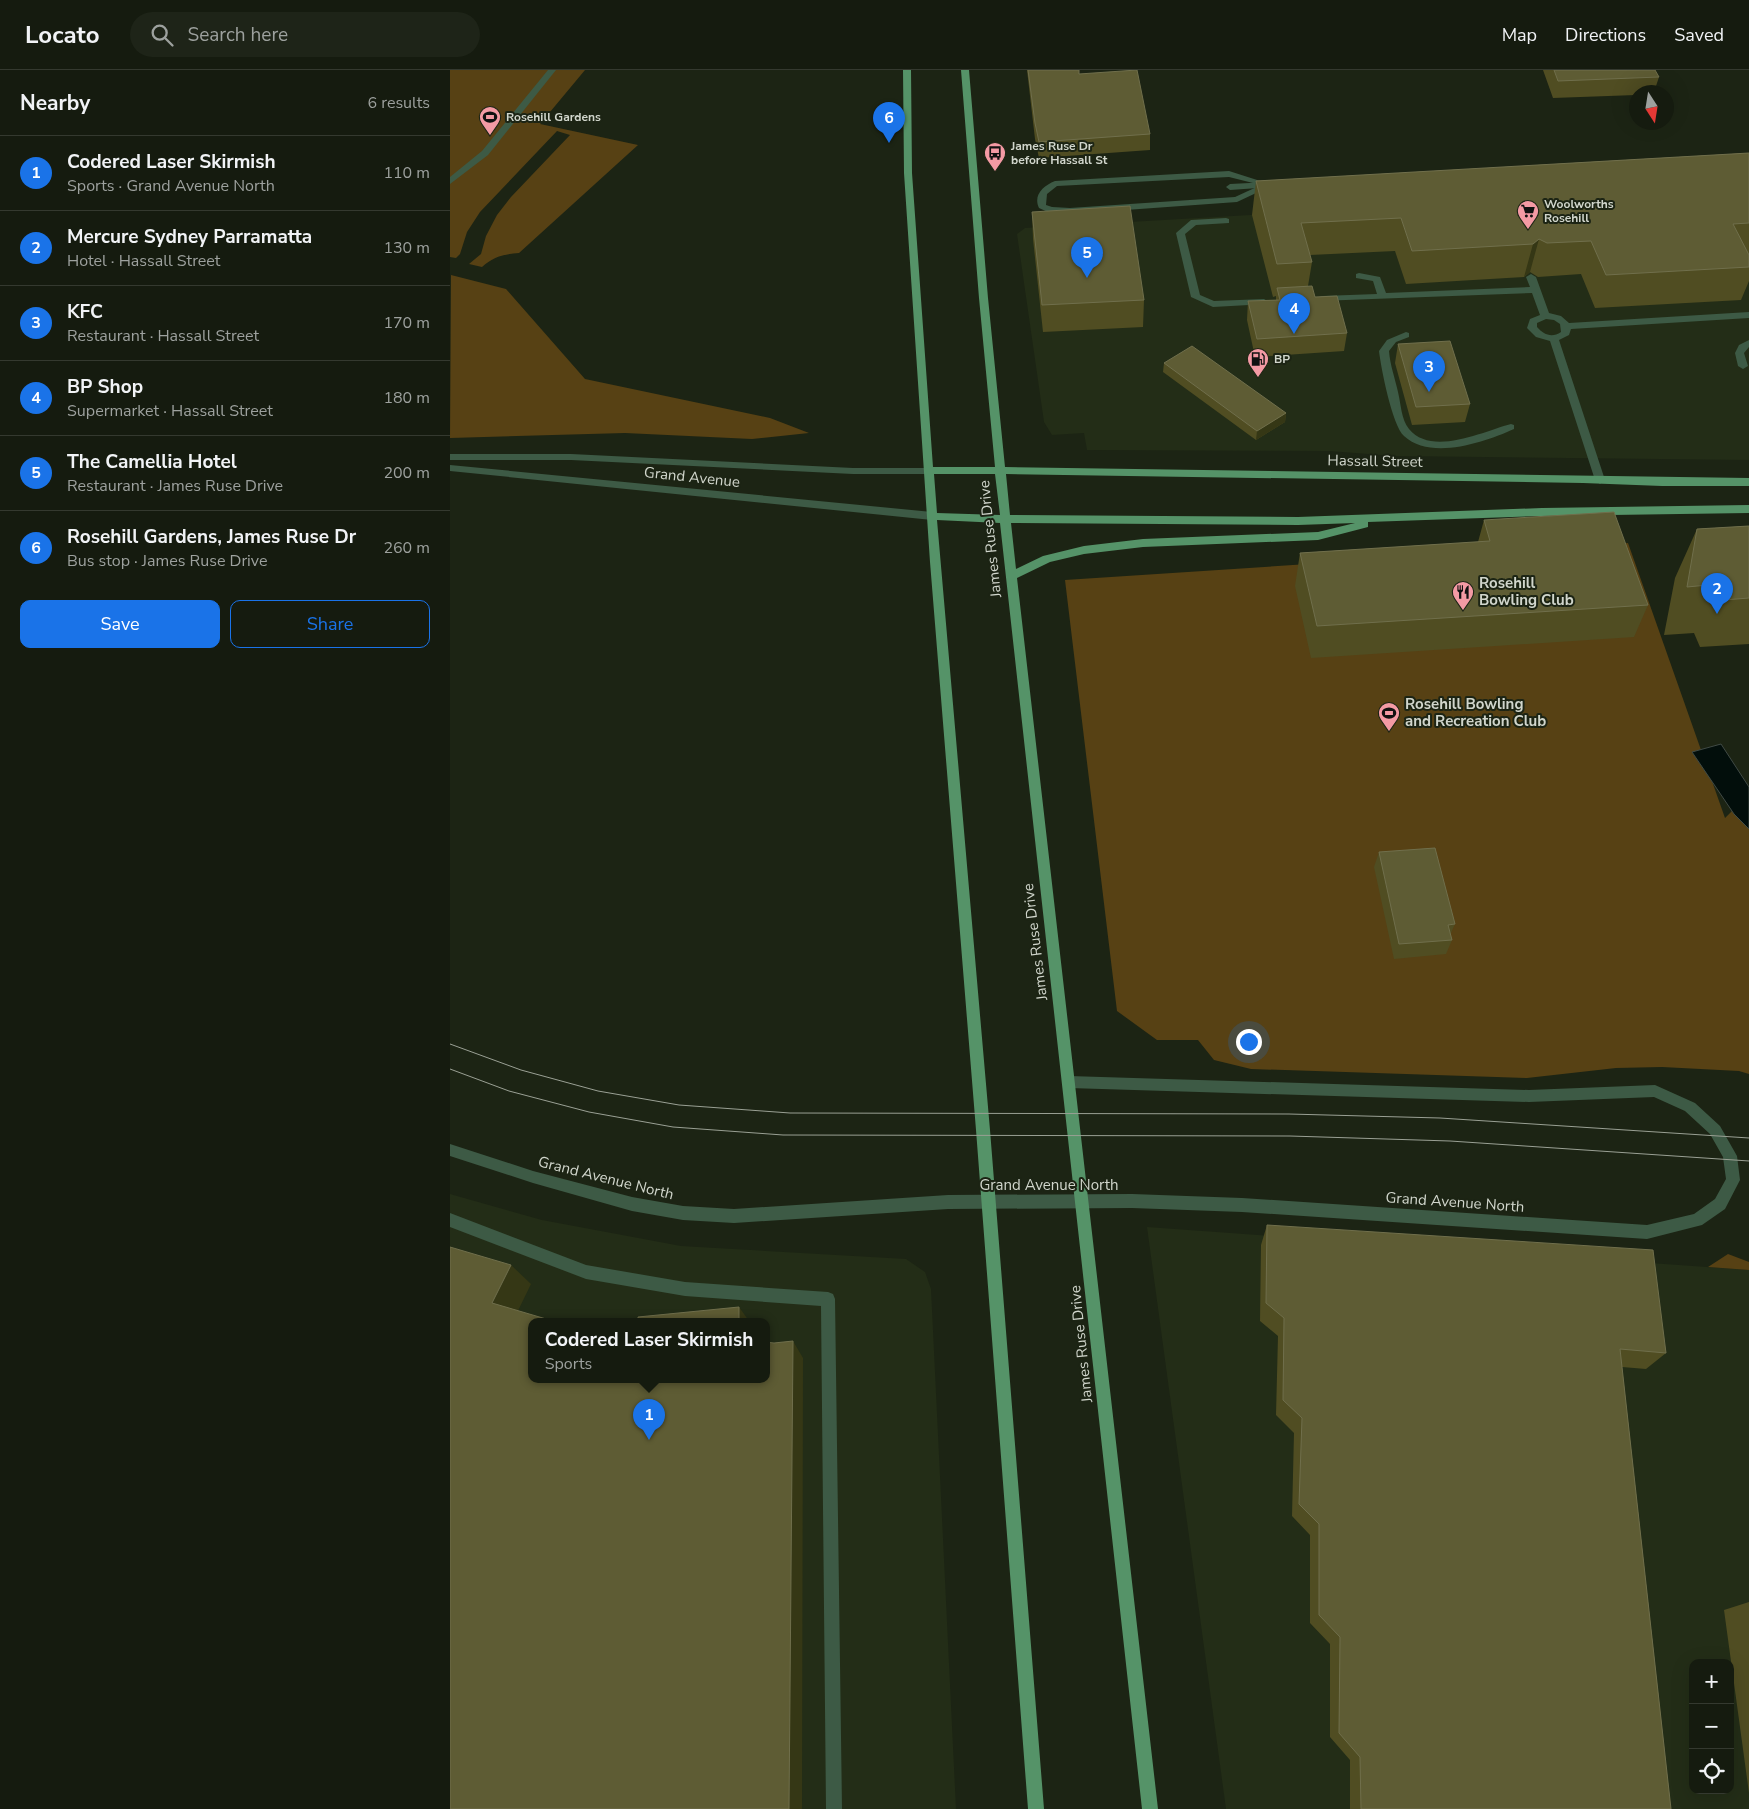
<!DOCTYPE html>
<meta charset="utf-8">
<style>
:root{--surface:#151b0f;--page:#1e2418;--text:#f1f3f6;--muted:#9da19e;--line:#34392f;--accent:#1a73e8}
body{margin:0;font-family:"Nunito Sans",sans-serif;background:var(--page);color:var(--text)}
.controls{position:absolute;right:15px;bottom:15px;display:grid;overflow:hidden;border-radius:10px;box-shadow:0 5px 20px #0002}
.controls button{width:45px;height:45px;display:grid;place-items:center;padding:0;border:0;border-bottom:1px solid var(--line);background:var(--surface);color:var(--text);font:25px sans-serif}
.compass{position:absolute;left:1179px;top:15px;width:45px;height:45px;border-radius:50%;background:var(--surface);box-shadow:0 5px 20px #0002;rotate:168deg}
.you{position:absolute;left:798px;top:971px;width:18px;height:18px;margin:-12px;border:4px solid #fff;border-radius:50%;background:#1a73e8;box-shadow:0 0 0 8px #1a73e833}
.badge{display:grid;place-items:center;width:32px;height:32px;border-radius:50%;background:var(--accent);color:#fff;font-size:16px;font-weight:700}
.pin{position:absolute;translate:-50% -41px;filter:drop-shadow(0 1px 2px #0008)}
.pin::after{content:'';position:absolute;top:26px;width:18px;height:15px;background:inherit;clip-path:polygon(0 0,100% 0,50% 100%)}
.popup{position:absolute;left:78px;top:1248px;width:242px;height:65px;box-sizing:border-box;display:grid;place-content:center;border-radius:10px;background:var(--surface);filter:drop-shadow(0 1px 4px #0005);font-size:16px;white-space:nowrap;color:var(--muted)}
.popup b{font-size:19px;color:var(--text)}
.popup::after{content:'';position:absolute;left:50%;top:100%;margin-left:-10px;border:10px solid transparent;border-top-color:var(--surface)}
.list{margin:0;padding:0;list-style:none}
h2{display:flex;justify-content:space-between;align-items:center;height:65px;margin:0;padding:0 20px;font-size:21px}
h2 small{font-size:16px;font-weight:400;color:var(--muted)}
.list li{display:grid;grid-template-columns:32px 1fr auto;gap:15px;align-items:center;box-sizing:border-box;height:75px;padding:0 20px;border-top:1px solid var(--line)}
.list b{display:block;font-size:19px;white-space:nowrap}
.list p{margin:0;font-size:16px;white-space:nowrap;color:var(--muted)}
.list em{font-size:16px;font-style:normal;color:var(--muted)}
.actions{display:flex;gap:10px;padding:15px 20px}
.actions a{flex:1;padding:11px 0;border:1px solid var(--accent);border-radius:10px;text-align:center;font-size:18px;color:var(--accent)}
.actions .main{background:var(--accent);color:#fff}
.icon{flex:none;width:28px;height:28px;fill:none;stroke:currentColor;stroke-width:2;stroke-linecap:round;stroke-linejoin:round}
.map{position:relative;flex:none;width:1299px;height:1739px;overflow:hidden}
header{display:flex;align-items:center;gap:30px;box-sizing:border-box;height:70px;padding:0 25px;background:var(--surface);border-bottom:1px solid var(--line)}
header strong{font-size:24px}
nav{display:flex;gap:28px;margin-inline-start:auto;font-size:18px}
.search{width:350px;height:45px;background:var(--page);display:flex;align-items:center;gap:12px;box-sizing:border-box;padding:0 18px;border-radius:28px;color:var(--muted);font-size:19px}
main{display:flex}
aside{flex:1;background:var(--surface)}
.map>svg:first-child{display:block}
.built{fill:#232d17;fill-rule:evenodd}
.green{fill:#574114}
.water{fill:#020e0b;stroke:#404a45}
.lines{fill:none;stroke-linecap:round;stroke-linejoin:round}
.service{fill:#3d5a45;fill-rule:evenodd}
.pedestrian{fill:#3d5a45;fill-rule:evenodd}
.minor{fill:#3d5a45;fill-rule:evenodd}
.primary{fill:#559368;fill-rule:evenodd}
.tram{stroke:#9aa094;stroke-width:1}
.wall{fill:#504d22}
.shaded-wall{fill:#353715}
.building{fill:#5e5c34;stroke:#706f4c}
.labels{text-anchor:middle;dominant-baseline:central;stroke-width:4;stroke-linejoin:round;paint-order:stroke}
.far-poi-label{font-size:12px;font-weight:bold;fill:#d1d6cc;stroke:#1c2414;text-anchor:start}
.street-label{font-size:15px;fill:#d1d6cc;stroke:#1c2414}
.poi-label{font-size:15px;font-weight:bold;fill:#d1d6cc;stroke:#1c2414;text-anchor:start}
</style>
<header>
<strong>Locato</strong>
<div class="search"><svg class="icon" aria-label="search" viewBox="0 0 24 24"><circle cx="10" cy="10" r="6"/><path d="M15 15l6 6"/></svg>Search here</div>
<nav><a>Map</a><a>Directions</a><a>Saved</a></nav>
</header>
<main>
<aside>
<h2>Nearby<small>6 results</small></h2>
<ul class="list">
<li><span class="badge">1</span><div><b>Codered Laser Skirmish</b><p>Sports · Grand Avenue North</p></div><em>110 m</em></li>
<li><span class="badge">2</span><div><b>Mercure Sydney Parramatta</b><p>Hotel · Hassall Street</p></div><em>130 m</em></li>
<li><span class="badge">3</span><div><b>KFC</b><p>Restaurant · Hassall Street</p></div><em>170 m</em></li>
<li><span class="badge">4</span><div><b>BP Shop</b><p>Supermarket · Hassall Street</p></div><em>180 m</em></li>
<li><span class="badge">5</span><div><b>The Camellia Hotel</b><p>Restaurant · James Ruse Drive</p></div><em>200 m</em></li>
<li><span class="badge">6</span><div><b>Rosehill Gardens, James Ruse Dr</b><p>Bus stop · James Ruse Drive</p></div><em>260 m</em></li>
</ul>
<div class="actions"><a class="main">Save</a><a>Share</a></div>
</aside>
<div class="map">
<svg width="1299" height="1739" viewBox="0 0 1299 1739">
<rect width="100%" height="100%" fill="#1c2414"/>
<!-- built -->
<path class="built" d="M1299 116V390L945 386 879 381 637 380 634 363 602 365 594 352 567 164 575 158Z
M0 1124 92 1150 231 1176 456 1189 475 1202 481 1219 506 1739H0ZM81 1251H316V1309H81Z
M697 1157 1299 1200V1739H776ZM1243 1593H1280V1720H1243Z"/>
<!-- green -->
<path class="green" d="M0 0H135L90 54 188 75 69 183C53 184 43 187 32 197L19 194 31 184 36 166 47 145 61 127 120 65 107 61 30 142 17 162 10 184 6 188 0 187Z
M1 205 56 219 135 309 320 348 359 363 302 369 175 363 0 368Z
M1178 473 1275 748 1282 741 1299 759V1004L1289 1001 1212 997 1166 998 1077 1008 801 999 764 990 748 970H707L667 941 615 510Z
M1278 1184 1299 1192V1200L1258 1197Z"/>
<!-- water -->
<path class="water" d="M1271 674 1299 717V759L1284 744 1242 682Z"/>
<g class="lines">
<!-- service -->
<path class="service" d="M98 0H106L38 85 0 114V107L32 81Z
M779 101 823 115 787 132 620 144 600 143 589 138C583 125 593 116 605 111ZM779 107 811 115 785 127 620 138 602 137 596 135 597 124 607 116Z
M776 148 779 149V153L746 155 735 164 750 225 764 231 814 229 819 232 817 234 763 237 741 227 726 163 741 150Z
M909 203 930 207 936 223 1080 217 1076 207 1081 204 1086 207 1099 243 1111 246 1119 253 1299 242V248L1121 259 1119 265 1109 270 1155 410 1150 414 1145 410 1100 271 1086 267 1077 258 1080 249 1090 245 1082 223 869 231V227L872 226 927 224 923 211 906 208V204ZM1096 249 1104 250 1110 254 1111 262C1102 268 1094 265 1087 257V253Z
M956 262 959 263V267L946 272 939 281C940 295 945 308 948 322 951 334 951 349 959 359 982 387 1034 361 1061 354L1064 355V359C1035 372 981 391 954 366 942 355 931 298 929 281L937 270Z
M1299 270V277L1294 283 1298 296 1293 299 1288 296 1285 283 1289 275Z
M0 1143 136 1195 235 1212 378 1222 383 1224 385 1229 392 1739H376L371 1236 235 1226 136 1209 0 1157Z"/>
<!-- pedestrian -->
<path class="pedestrian" d="M819 112 822 113V117L780 120 776 117 780 114Z"/>
<!-- minor -->
<path class="minor" d="M0 384H121L403 398H479L484 401 479 404H403L121 390H0Z
M0 395 482 442 487 446 482 450 0 401Z
M619 1006 1079 1020 1205 1015 1245 1033 1270 1056 1287 1086 1290 1110 1275 1139 1252 1155 1197 1169 792 1142 682 1138 498 1139 284 1153 233 1150 182 1141 83 1113 0 1086V1074L83 1101 182 1127 233 1136 284 1139 498 1125 682 1124 792 1128 1197 1155 1244 1144 1265 1129 1276 1109 1273 1087 1260 1064 1235 1041 1204 1027 1079 1032 619 1018 614 1016 612 1012 614 1008Z"/>
<!-- primary -->
<path class="primary" d="M453 0H461L462 103 483 397H545L529 228 511 0H519L538 228 555 397 1299 408V416H1212L1133 413 556 404 560 445 848 447 1092 438 1299 435V443L1092 446 918 452V457L868 470 693 477 634 484 600 492 567 508 708 1739H692L550 453 487 450 540 1060 594 1739H578L526 1060 480 492 454 103ZM484 404H545L550 445 487 443ZM561 453 848 455 905 453 868 462 693 469 634 476 593 486 566 499Z"/>
<!-- tram -->
<path class="tram" d="M0 974 71 1000 148 1021 229 1035 340 1043 839 1044 990 1048 1299 1068
M0 999 59 1021 139 1042 223 1057 333 1065 840 1066 1000 1071 1299 1091"/>
</g>
<!-- wall -->
<path class="wall" d="M577 0H629V4L700 64V80L589 88 585 69Z
M1093 0H1205L1209 7 1204 22H1186V25L1103 28Z
M1299 83V211L1291 230 1145 238 1131 204 1088 207 1080 202 1074 207 956 214 945 181 860 185 862 192 858 216 865 227 897 263 894 281 805 287 797 250 798 231 826 230V226L823 227 802 145 806 111Z
M582 142 694 230 693 257 593 262 583 169Z
M948 274 1020 334 1015 352 962 355 945 293Z
M714 293 836 343 835 352 806 370 713 302Z
M1034 450 1198 535 1184 567 861 588 845 516 850 483 1028 472Z
M1299 456V574L1250 577 1244 563 1214 565 1225 508 1247 459Z
M929 782 1005 854 1000 865 1002 870 996 884 944 889 924 797Z
M817 1155 1216 1283 1196 1299 1172 1297 1221 1739H900V1690L880 1667V1574L860 1553V1465L842 1446 844 1363 826 1345 828 1266 810 1251 811 1175Z
M1299 1532V1723L1274 1540Z"/>
<!-- shaded-wall -->
<path class="shaded-wall" d="M1089 169 1080 202 1074 207 1083 174Z
M836 343 835 352 806 370 807 361Z
M61 1195 81 1214 63 1251 42 1233Z
M289 1237 299 1251H289Z
M343 1271 353 1288 352 1739H339Z"/>
<!-- building -->
<path class="building" d="M578 0H629V4L687 0 700 64 589 72 585 53Z
M1104 0H1205L1209 7 1108 11Z
M1299 83V153L1283 154 1299 185V197L1156 205 1141 171 1097 173 1089 169 1083 174 962 181 951 148 851 153 862 192 827 194 806 111Z
M680 136 694 230 592 235 582 142Z
M862 216 865 227 887 226 897 263 807 269 798 231 830 230 827 218Z
M1000 271 1020 334 966 337 948 274Z
M742 276 836 343 807 361 714 293Z
M1164 442 1198 535 867 556 850 483 1040 471 1034 450Z
M1299 456V528L1274 530 1268 514 1237 517 1247 459Z
M985 778 1005 854 998 855 1002 870 949 874 929 782Z
M817 1155 1203 1180 1216 1283 1170 1279 1221 1739H911L910 1687 889 1663 890 1567 869 1545V1454L849 1434 852 1348 833 1330 834 1248 816 1233Z
M0 1177 61 1195 42 1233 103 1251H82V1309H316V1272L324 1273 343 1271 339 1739H0Z
M289 1237V1251H188V1247Z"/>
<!-- icons -->
<defs>
<g id="stadium-pin" transform="scale(1.125)"><path d="M0 17L-7.5 6A9.5 9.5 0 1 1 7.5 6Z" fill="#f49aa4" stroke="#1c2414"/><path d="M0-5a6.5 5 0 1 0 0 10a6.5 5 0 1 0 0-10ZM-3.5-1.8h7v3.6h-7Z" fill="#111"/></g>
<g id="bus-pin" transform="scale(1.125)"><path d="M0 17L-7.5 6A9.5 9.5 0 1 1 7.5 6Z" fill="#f49aa4" stroke="#1c2414"/><path d="M-5-6H5V4H4V6H2V4H-2V6H-4V4H-5ZM-3.5-4V0h7V-4ZM-3.5 1.2v1.5H-2V1.2ZM2 1.2v1.5H3.5V1.2Z" fill="#111"/></g>
<g id="supermarket-pin" transform="scale(1.125)"><path d="M0 17L-7.5 6A9.5 9.5 0 1 1 7.5 6Z" fill="#f49aa4" stroke="#1c2414"/><path d="M-6-5.5h2.5l.6 2H6L4.5 2H-2.5L-4.4-4H-6ZM-1.5 3.2a1.3 1.3 0 1 0 .1 0ZM3 3.2a1.3 1.3 0 1 0 .1 0Z" fill="#111"/></g>
<g id="fuel-pin" transform="scale(1.125)"><path d="M0 17L-7.5 6A9.5 9.5 0 1 1 7.5 6Z" fill="#f49aa4" stroke="#1c2414"/><path d="M-5.5-6h7V0h2V4h1.3V-2.5L3-4.5l.8-.8L6-3V5H2.5V1h-1V6h-7ZM-4.2-4.7v3.2H.2V-4.7Z" fill="#111"/></g>
<g id="restaurant-pin" transform="scale(1.125)"><path d="M0 17L-7.5 6A9.5 9.5 0 1 1 7.5 6Z" fill="#f49aa4" stroke="#1c2414"/><path d="M-5-6h1v4h1v-4h1v4h1v-4h1v5L-1.5 .5V6h-2V.5L-5-1ZM5-6V6H3V1.5H1.5Q1.5-4 5-6Z" fill="#111"/></g>
</defs>
<g fill-rule="evenodd">
<use href="#stadium-pin" x="40" y="47"/>
<use href="#bus-pin" x="545" y="83"/>
<use href="#supermarket-pin" x="1078" y="141"/>
<use href="#fuel-pin" x="808" y="289"/>
<use href="#restaurant-pin" x="1013" y="522"/>
<use href="#stadium-pin" x="939" y="643"/>
</g>
<g class="labels">
<!-- far-poi labels -->
<g class="far-poi-label">
<text x="56" y="47">Rosehill Gardens</text>
<text x="561" y="76">James Ruse Dr<tspan x="561" dy="14">before Hassall St</tspan></text>
<text x="1094" y="134">Woolworths<tspan x="1094" dy="14">Rosehill</tspan></text>
<text x="824" y="289">BP</text>
</g>
<!-- street labels -->
<g class="street-label">
<text transform="translate(925 391) rotate(1)">Hassall Street</text>
<text transform="translate(242 407) rotate(6)">Grand Avenue</text>
<text transform="translate(540 469) rotate(-96)">James Ruse Drive</text>
<text transform="translate(585 872) rotate(-97)">James Ruse Drive</text>
<text transform="translate(156 1108) rotate(14)">Grand Avenue North</text>
<text x="599" y="1115">Grand Avenue North</text>
<text transform="translate(1005 1132) rotate(4)">Grand Avenue North</text>
<text transform="translate(631 1274) rotate(-96)">James Ruse Drive</text>
</g>
<!-- poi labels -->
<g class="poi-label">
<text x="1029" y="513">Rosehill<tspan x="1029" dy="17">Bowling Club</tspan></text>
<text x="955" y="634">Rosehill Bowling<tspan x="955" dy="17">and Recreation Club</tspan></text>
</g>
</g>
</svg>
<div class="controls">
<button>+</button>
<button>−</button>
<button><svg class="icon" aria-label="locate" viewBox="0 0 24 24"><circle cx="12" cy="12" r="6"/><path d="M12 2v4M12 18v4M2 12h4M18 12h4"/></svg></button>
</div>
<svg class="compass" viewBox="-18 -18 36 36"><path d="M0-13l5 13h-10z" fill="#e53935"/><path d="M0 13l5-13h-10z" fill="#9da19e"/></svg>
<div class="you"></div>
<div class="pin badge" style="left:199px;top:1370px">1</div>
<div class="popup"><b>Codered Laser Skirmish</b>Sports</div>
<div class="pin badge" style="left:1267px;top:544px">2</div>
<div class="pin badge" style="left:979px;top:322px">3</div>
<div class="pin badge" style="left:844px;top:264px">4</div>
<div class="pin badge" style="left:637px;top:208px">5</div>
<div class="pin badge" style="left:439px;top:73px">6</div>
</div>
</main>
